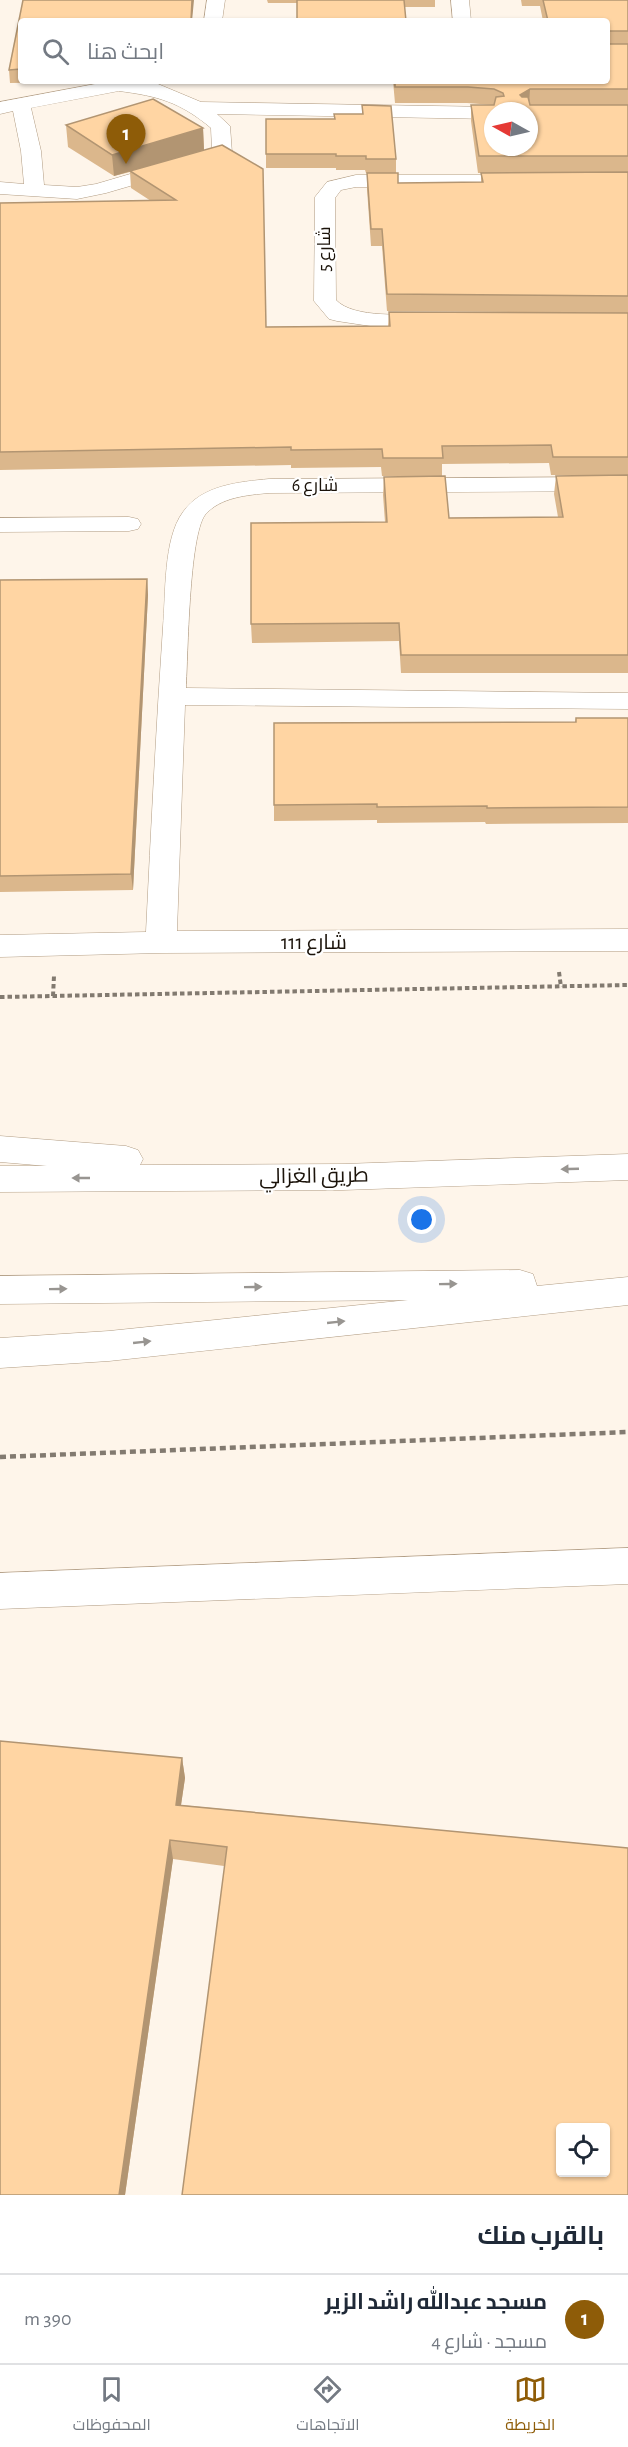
<!DOCTYPE html>
<html lang="ar">
<meta charset="utf-8">
<style>
:root{--surface:#fff;--page:#f6f6f7;--text:#1f2937;--muted:#747a83;--line:#e0e1e3;--accent:#8e5c08}
body{margin:0;font-family:"Alegreya Sans",Cairo,sans-serif;background:var(--page);color:var(--text);direction:rtl}
.controls{position:absolute;right:18px;bottom:18px;display:grid;overflow:hidden;border-radius:6px;box-shadow:0 2px 4px #0004}
.controls button{width:54px;height:54px;display:grid;place-items:center;padding:0;border:0;border-bottom:2px solid var(--line);background:var(--surface);color:var(--text);font:30px sans-serif}
.compass{position:absolute;left:484px;top:102px;width:54px;height:54px;border-radius:50%;background:var(--surface);box-shadow:0 2px 4px #0004;rotate:278deg}
.you{position:absolute;left:422px;top:1220px;width:21px;height:21px;margin:-15px;border:4px solid #fff;border-radius:50%;background:#1a73e8;box-shadow:0 0 0 9px #1a73e833}
.badge{display:grid;place-items:center;width:39px;height:39px;border-radius:50%;background:var(--accent);color:#fff;font-size:20px;font-weight:700}
.pin{position:absolute;translate:-50% -50px;filter:drop-shadow(0 2px 3px #0008)}
.pin::after{content:'';position:absolute;top:32px;width:21px;height:18px;background:inherit;clip-path:polygon(0 0,100% 0,50% 100%)}
.list{margin:0;padding:0;list-style:none}
h2{display:flex;justify-content:space-between;align-items:center;height:78px;margin:0;padding:0 24px;font-size:26px}
h2 small{font-size:20px;font-weight:400;color:var(--muted)}
.list li{display:grid;grid-template-columns:39px 1fr auto;gap:18px;align-items:center;box-sizing:border-box;height:90px;padding:0 24px;border-top:2px solid var(--line)}
.list b{display:block;font-size:22px;white-space:nowrap}
.list p{margin:0;font-size:20px;white-space:nowrap;color:var(--muted)}
.list em{font-size:20px;font-style:normal;color:var(--muted)}
.icon{flex:none;width:33px;height:33px;fill:none;stroke:currentColor;stroke-width:2;stroke-linecap:round;stroke-linejoin:round}
.map{position:relative;flex:none;width:628px;height:2195px;overflow:hidden;direction:ltr}
.search{position:absolute;background:var(--surface);box-shadow:0 2px 4px #0004;left:18px;right:18px;top:18px;height:66px;display:flex;align-items:center;gap:15px;box-sizing:border-box;padding:0 21px;border-radius:6px;color:var(--muted);font-size:22px}
.sheet{height:168px;background:var(--surface)}
nav{display:flex;justify-content:space-around;align-items:center;box-sizing:border-box;height:84px;border-top:2px solid var(--line);background:var(--surface);font-size:16px;color:var(--muted)}
nav a{display:grid;justify-items:center;gap:3px}
nav .on{color:var(--accent)}
.map>svg:first-child{display:block}
.lines{fill:none;stroke-linecap:round;stroke-linejoin:round}
.minor-casing{stroke:#b19c83;stroke-width:1}
.highway-casing{stroke:#b19c83;stroke-width:1}
.path-far1{stroke:#827a70;stroke-width:4;stroke-dasharray:4.5 3;stroke-linecap:butt}
.path{stroke:#827a70;stroke-width:4.5;stroke-dasharray:6 4;stroke-linecap:butt}
.minor{fill:#fff;fill-rule:evenodd}
.highway{fill:#fff;fill-rule:evenodd}
.wall{fill:#dbb78c}
.shaded-wall{fill:#b29572}
.building{fill:#ffd5a3;stroke:#b29572;stroke-width:1.5;fill-rule:evenodd}
.oneway{fill:#989591}
.labels{text-anchor:middle;dominant-baseline:central;stroke-width:4.5;stroke-linejoin:round;paint-order:stroke}
.far-street-label{font-size:18px;fill:#1b130a;stroke:#fff}
.street-label{font-size:21px;fill:#1b130a;stroke:#fff}
</style>
<div class="map">
<svg width="628" height="2195" viewBox="0 0 628 2195">
<rect width="100%" height="100%" fill="#fef5ea"/>
<g class="lines">
<!-- minor casing -->
<g class="minor-casing">
<path id="minor" d="M207 0H225L222 21H204Z
M451 0H469L471 21H453Z
M111 81 158 84 201 102 493 107 501 111H493V119L217 114 230 126 232 153 229 157 106 193 77 199 0 194V182L24 184 21 151 13 111 0 114V102ZM119 91C158 96 180 102 211 128L212 150 96 184 77 187 44 185 41 151 31 108Z
M356 175H524L531 177 534 181 531 185 524 187H356L341 190 335 198 336 300C354 319 406 314 432 314L440 316 443 321 440 326 432 328 377 327 337 321 329 319 314 301 315 197 327 182Z
M628 477V491L269 493C248 495 220 497 205 515 189 537 188 655 186 688L628 693V709L185 705 177 931 628 929V951L161 953 0 957V935L146 932C151 830 156 728 163 627 166 594 163 539 183 512 202 485 239 482 269 479Z
M129 517 138 519 141 524 138 529 129 531 0 532V518Z
M628 1548V1584L0 1609V1573Z"/>
</g>
<!-- highway casing -->
<g class="highway-casing">
<path id="highway" d="M0 1136 126 1146 138 1150 143 1159 140 1165 343 1164 628 1154V1180L343 1190 0 1192V1166H47L0 1162Z
M520 1270 533 1274 537 1286 628 1277V1305L109 1361 0 1368V1338L109 1331 408 1300 0 1304V1276Z"/>
</g>
<!-- path-far1 -->
<path class="path-far1" d="M559 972 561 987
M53 996 54 976
M0 997 628 985"/>
<!-- path -->
<path class="path" d="M0 1457 628 1432"/>
<!-- minor -->
<use href="#minor" class="minor"/>
<!-- highway -->
<use href="#highway" class="highway"/>
</g>
<!-- wall -->
<path class="wall" d="M267 0H435V7H405L296 3H268Z
M521 0H628V313L387 311 382 246H371L367 189V173H366L365 170H336V168H266V119H334L362 114V105L396 159V173L398 183 481 182V173H478L471 121V105H493L467 103H395L393 81H607V21H543L540 6H522Z
M21 21V81H96L89 82 10 83 9 70Z
M66 125 203 128 204 150 266 327 388 326 389 312 628 313V475H551L549 463 442 464V476H382L381 467 291 468V465L0 470V203L151 201 131 188 130 172 114 176 68 147Z
M628 475V673H401L399 641 252 643 251 624 385 522 383 495 384 477 449 518 558 517 554 494 556 476Z
M147 579 148 595 133 890 0 892V580Z
M576 718H628V823L486 824 485 822 377 823V820L274 821V723L575 722Z
M182 1758 185 1778 181 1805 628 1848 224 1866 173 1859 125 2195H0Z"/>
<!-- shaded-wall -->
<path class="shaded-wall" d="M192 0H194L192 21H191Z
M530 89 529 105 520 95Z
M203 128 204 150 114 176 112 155Z
M147 579 148 595 133 890 131 874Z
M182 1758 185 1778 178 1825 176 1805Z
M170 1840 173 1859 125 2195H119Z"/>
<!-- building -->
<path class="building" d="M23 0H192L191 21H21V69L9 70Z
M297 0H404L406 21H297Z
M543 0H628V31H607V21H548Z
M607 44H628V89H530L520 95 522 97H528L530 105H628V156H479L471 105H494L496 97 504 96 503 93 494 89 468 87H395V81H607ZM493 111H529V147H493Z
M153 99 203 128 112 155 66 125Z
M362 105 391 106 396 159H366V156H336V154H266V119H335L334 114H363Z
M222 145 263 169 266 327 390 326 389 312 628 313V457H553L551 445 442 446 443 458H383L382 449 291 450V447L0 452V203L176 200 130 171Z
M628 172V296L387 294 382 229H371L367 173H398V183L483 182 481 173Z
M628 475V655H401L399 623 251 624V523L387 522 384 477 445 476 449 518 563 517 556 476Z
M147 579 131 874 0 876V580Z
M576 718H628V807L487 808V806L377 807V804L274 805V723L576 722Z
M0 1741 182 1758 176 1805 628 1848V2195H182L227 1847 170 1840 119 2195H0ZM561 2127H606V2172H561Z"/>
<!-- one-way arrows -->
<defs><path id="oneway-solid" d="M-6-.8H1V-3.2L6.5 0L1 3.2V.8H-6Z" transform="scale(1.5)"/></defs>
<g class="oneway">
<use href="#oneway-solid" transform="translate(570 1169) rotate(178)"/>
<use href="#oneway-solid" transform="translate(81 1178) rotate(180)"/>
<use href="#oneway-solid" transform="translate(448 1284) rotate(-1)"/>
<use href="#oneway-solid" transform="translate(253 1287) rotate(-1)"/>
<use href="#oneway-solid" transform="translate(58 1289) rotate(-1)"/>
<use href="#oneway-solid" transform="translate(336 1322) rotate(-6)"/>
<use href="#oneway-solid" transform="translate(142 1342) rotate(-6)"/>
</g>
<g class="labels">
<!-- far-street labels -->
<g class="far-street-label">
<text transform="translate(325 249) rotate(-90)">شارع 5</text>
<text x="315" y="486">شارع 6</text>
</g>
<!-- street labels -->
<g class="street-label">
<text x="314" y="942">شارع 111</text>
<text transform="translate(314 1176) rotate(-1)">طريق الغزالي</text>
</g>
</g>
</svg>
<div class="controls">
<button><svg class="icon" aria-label="locate" viewBox="0 0 24 24"><circle cx="12" cy="12" r="6"/><path d="M12 2v4M12 18v4M2 12h4M18 12h4"/></svg></button>
</div>
<svg class="compass" viewBox="-18 -18 36 36"><path d="M0-13l5 13h-10z" fill="#e53935"/><path d="M0 13l5-13h-10z" fill="#747a83"/></svg>
<div class="you"></div>
<div class="pin badge" style="left:126px;top:164px">1</div>
<div class="search"><svg class="icon" aria-label="search" viewBox="0 0 24 24"><circle cx="10" cy="10" r="6"/><path d="M15 15l6 6"/></svg>ابحث هنا</div>
</div>
<section class="sheet">
<h2>بالقرب منك<small></small></h2>
<ul class="list">
<li><span class="badge">1</span><div><b>مسجد عبدالله راشد الزير</b><p>مسجد · شارع 4</p></div><em>390 m</em></li>
</ul>
</section>
<nav>
<a class="on"><svg class="icon" aria-label="map" viewBox="0 0 24 24"><path d="M3 6l6-2 6 2 6-2v14l-6 2-6-2-6 2zM9 4v14M15 6v14"/></svg>الخريطة</a>
<a><svg class="icon" aria-label="directions" viewBox="0 0 24 24"><path d="M12 3l9 9-9 9-9-9zM9 14v-3h6M13 9l2 2-2 2"/></svg>الاتجاهات</a>
<a><svg class="icon" aria-label="saved" viewBox="0 0 24 24"><path d="M7 4h10v16l-5-4-5 4z"/></svg>المحفوظات</a>
</nav>
